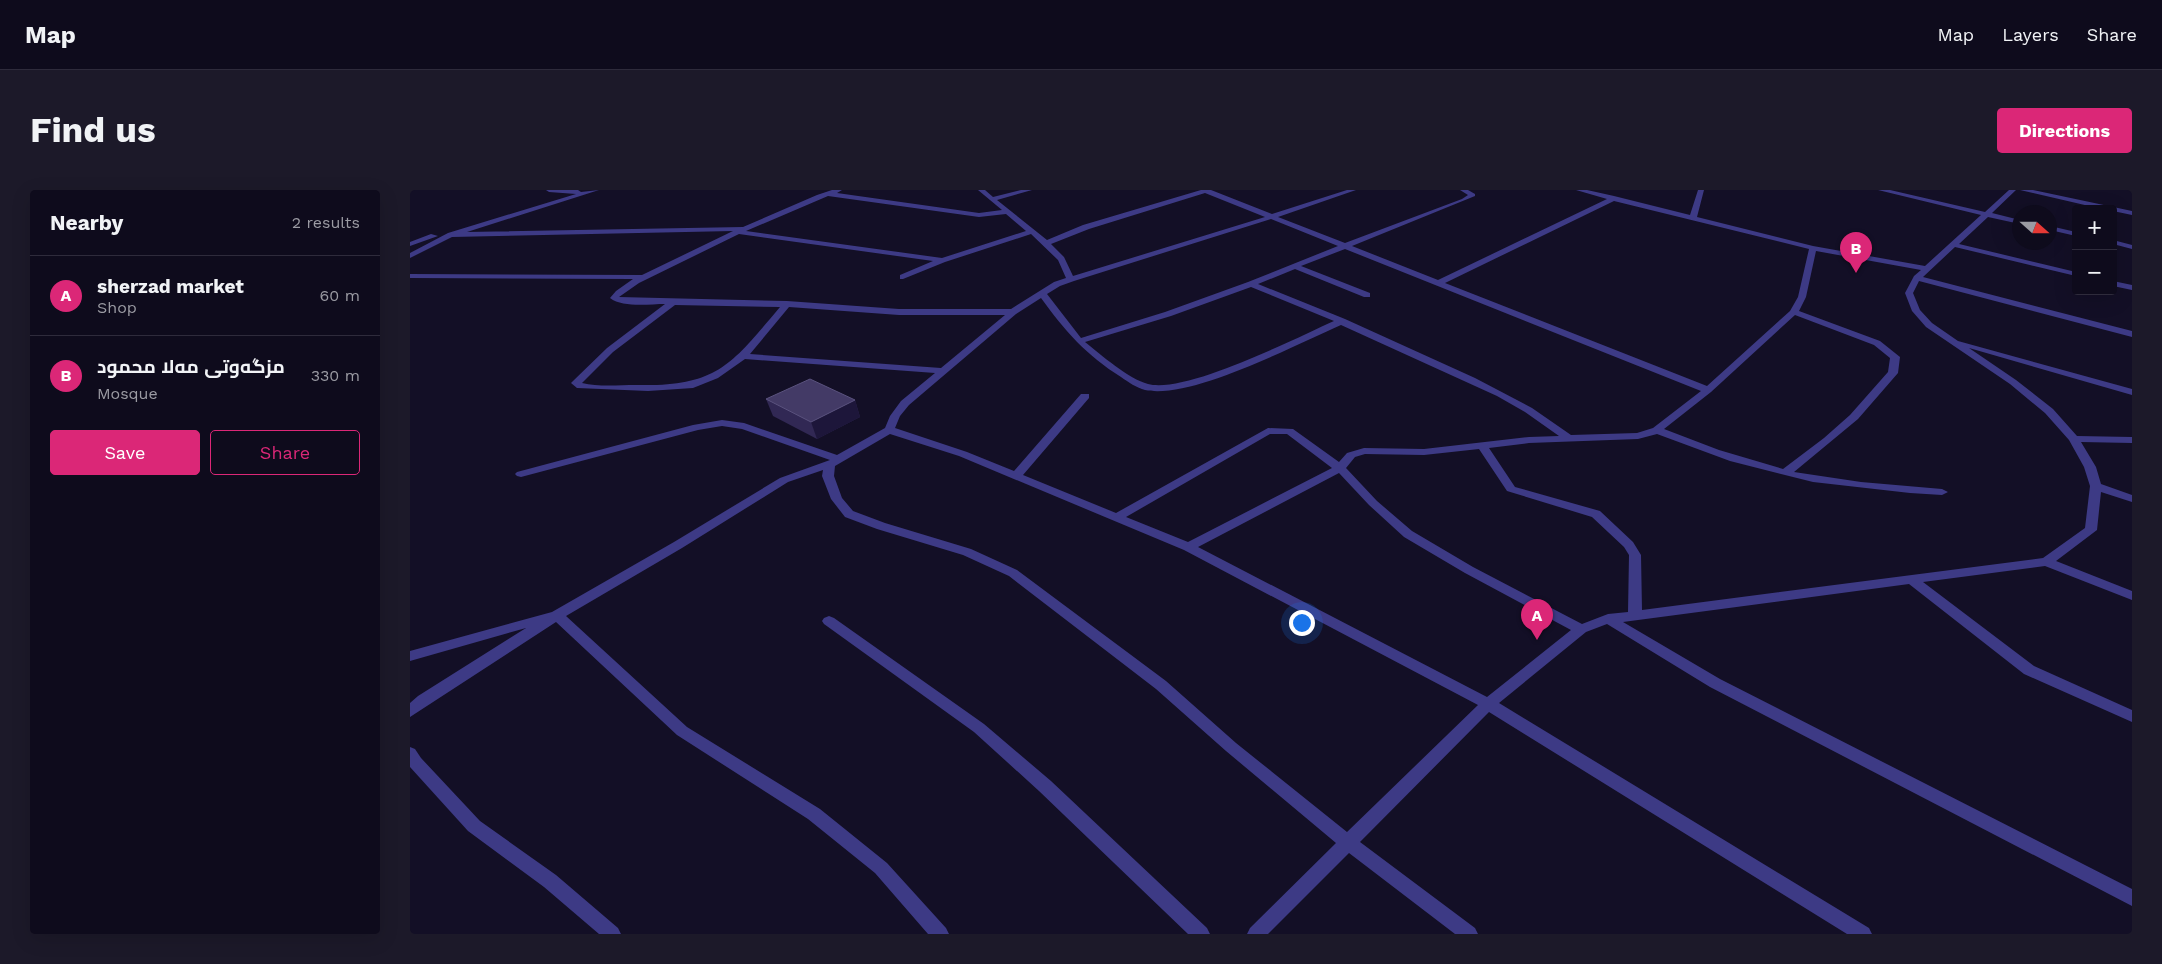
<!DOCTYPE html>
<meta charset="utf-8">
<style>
:root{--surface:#0e0b1c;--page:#1c1929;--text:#f1f3f6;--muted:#9b9ba3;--line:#2e2b3b;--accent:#db2777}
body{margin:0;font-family:"Work Sans",Cairo,sans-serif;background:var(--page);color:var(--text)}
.controls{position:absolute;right:15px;top:15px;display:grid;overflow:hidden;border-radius:5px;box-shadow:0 5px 20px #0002}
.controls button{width:45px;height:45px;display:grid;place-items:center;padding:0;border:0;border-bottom:1px solid var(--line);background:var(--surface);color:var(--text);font:25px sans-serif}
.compass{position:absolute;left:1602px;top:15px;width:45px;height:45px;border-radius:50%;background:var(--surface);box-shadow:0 5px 20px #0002;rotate:111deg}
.you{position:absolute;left:891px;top:432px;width:18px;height:18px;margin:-12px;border:4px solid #fff;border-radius:50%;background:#1a73e8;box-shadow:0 0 0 8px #1a73e833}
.badge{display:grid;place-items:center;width:32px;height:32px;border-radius:50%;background:var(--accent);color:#fff;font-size:16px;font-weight:700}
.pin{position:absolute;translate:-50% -41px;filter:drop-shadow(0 1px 2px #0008)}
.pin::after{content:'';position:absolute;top:26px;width:18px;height:15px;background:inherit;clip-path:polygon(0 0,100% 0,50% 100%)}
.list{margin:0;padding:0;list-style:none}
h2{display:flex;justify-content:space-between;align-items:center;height:65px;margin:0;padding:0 20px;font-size:21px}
h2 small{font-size:16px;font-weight:400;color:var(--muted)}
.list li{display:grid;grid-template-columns:32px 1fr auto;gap:15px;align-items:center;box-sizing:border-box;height:80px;padding:0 20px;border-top:1px solid var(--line)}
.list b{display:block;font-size:19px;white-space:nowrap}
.list p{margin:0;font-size:16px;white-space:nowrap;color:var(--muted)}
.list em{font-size:16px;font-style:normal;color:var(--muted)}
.actions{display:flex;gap:10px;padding:15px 20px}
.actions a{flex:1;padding:11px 0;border:1px solid var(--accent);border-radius:5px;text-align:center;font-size:18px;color:var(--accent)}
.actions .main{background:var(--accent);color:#fff}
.map{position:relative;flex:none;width:1722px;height:744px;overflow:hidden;border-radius:5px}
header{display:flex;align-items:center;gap:30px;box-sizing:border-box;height:70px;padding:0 25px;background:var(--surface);border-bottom:1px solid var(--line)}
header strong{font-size:24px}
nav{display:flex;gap:28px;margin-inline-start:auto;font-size:18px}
.intro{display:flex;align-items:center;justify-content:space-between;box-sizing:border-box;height:120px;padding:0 30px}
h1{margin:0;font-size:35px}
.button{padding:12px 22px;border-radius:5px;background:var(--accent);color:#fff;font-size:18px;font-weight:700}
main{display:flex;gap:30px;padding:0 30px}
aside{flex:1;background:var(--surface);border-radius:5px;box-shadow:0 5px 20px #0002}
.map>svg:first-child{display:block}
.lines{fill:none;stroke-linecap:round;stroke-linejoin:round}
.minor{fill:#3d3a85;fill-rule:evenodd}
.wall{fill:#312854}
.shaded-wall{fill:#1d163a}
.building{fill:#433a66;stroke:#5a527e}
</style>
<header>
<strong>Map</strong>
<nav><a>Map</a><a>Layers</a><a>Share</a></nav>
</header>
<div class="intro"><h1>Find us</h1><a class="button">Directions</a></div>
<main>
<aside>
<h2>Nearby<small>2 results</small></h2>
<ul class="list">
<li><span class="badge">A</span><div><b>sherzad market</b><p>Shop</p></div><em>60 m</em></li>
<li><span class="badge">B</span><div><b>مزگه‌وتی مه‌لا محمود</b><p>Mosque</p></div><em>330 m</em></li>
</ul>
<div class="actions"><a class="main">Save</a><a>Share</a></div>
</aside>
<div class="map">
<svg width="1722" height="744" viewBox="0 0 1722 744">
<rect width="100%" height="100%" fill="#130f26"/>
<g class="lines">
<!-- minor -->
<path class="minor" d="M136 0H168L171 2 189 0 57 42 333 37 407 5 422 0H432L427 3 569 23 592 20 568 0H575L583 7 611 0H622L587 10 637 50 673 35 791 0H801L862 24 937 0H946L868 27 935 53 1052 9 1058 5 1050 0H1058L1065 4V6L942 56 1028 90 1197 9 1166 0H1177L1204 6 1280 25 1288 0H1294L1287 27 1403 56 1515 76 1571 25 1468 0H1480L1575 22 1599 0H1606L1582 23 1610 30V34L1578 27 1549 54 1666 82V86L1545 57 1513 87 1722 141V147L1509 91 1503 103 1510 120 1522 133 1548 151 1722 199V205L1559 158 1606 190 1643 219 1667 246 1722 247V253L1671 252 1686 277 1691 294 1722 305V312L1691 302 1687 340 1646 371 1722 401V410L1635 376 1513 392 1624 476 1722 520V532L1614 484 1499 394 1213 432 1310 489 1722 699V716L1300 497 1197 434 1176 442 1089 513 1459 738 1462 744H1437L1079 522 950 652 1065 738 1068 744H1045L939 663 858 744H837L840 738 926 653 816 561 746 499 599 386 553 365 467 339 435 327 421 309 412 286 413 280 378 292 272 358 156 426 277 537 410 619 477 673 536 738 539 744H518L465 683 398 629 267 545 146 432 0 527V513L8 506 116 438 0 471V461L142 422 264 352 370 288 420 270 332 239 312 236 288 240 111 287 107 286 105 284 107 282 283 235 312 230 334 233 427 265 475 238 480 226 491 211 525 183 335 169 308 188 283 198 238 201 167 198 161 193 163 191 197 158 255 114C239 114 213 118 200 108L206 101 223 89 0 88V84L232 85 323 41 42 47 0 68V63L38 43 166 4 139 2ZM795 3 855 27 663 86 654 67 641 54 679 39ZM418 6 569 27 596 24 616 41 532 68 336 41ZM1204 11 1399 59 1388 107 1380 121 1297 196 1035 93ZM861 29 928 56 838 92 755 122 671 148 637 104 650 96 664 91ZM329 44 523 71 490 85V89H493L535 72 621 44 648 70 656 88 644 92 601 119H489L377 111 209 107 229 93ZM935 59 1291 201 1243 238 1227 243 1161 245 1122 218 1065 188 935 129 848 94 885 79 954 107H960V103L891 76ZM1406 61 1511 80 1504 86 1495 103 1502 121 1516 137 1600 194 1635 223 1659 250 1674 277 1680 296 1675 338 1633 368 1232 420 1231 365 1223 352 1190 321 1105 297 1079 258 1119 253 1228 249 1247 244 1320 271 1403 292 1500 303 1532 305 1538 302 1532 299 1451 292 1384 282 1448 229 1488 183 1490 167 1470 151 1389 121 1396 107ZM841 97 924 131C886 148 776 204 738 194 719 189 691 165 675 152L761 126ZM631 108C655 141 676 165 711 187 718 192 727 198 735 200 781 210 887 154 931 135L1087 206 1115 222 1149 246 1119 247 1014 259 954 258 937 263 929 272 883 239 858 238 706 323 613 285 679 208V204H671L604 281 557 262 485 238 490 226 499 215 606 124ZM265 115 370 117C321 175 307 197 226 195 209 195 188 197 172 193L203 162ZM379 117 489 125H595L531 178 340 164ZM1385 125 1464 155 1480 168 1478 182 1440 225 1414 248 1373 279 1309 260 1254 239 1301 202ZM480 244 549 266 774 360 1068 515 937 642 826 553 756 491 607 380 561 359 475 333 443 321 432 308 424 286 425 276ZM860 244H877L922 278 778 352 716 327ZM1069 259 1097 301 1182 327 1214 357 1219 365 1218 422 1198 424 1172 434 1063 377 1002 341 967 311 936 278 945 267 955 264 1014 265ZM929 283 959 315 994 347 1055 383 1161 440 1077 507 788 357Z
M1610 0H1623L1722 21V25L1703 21V19H1692Z
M1640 36 1666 42V46L1640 40Z
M21 44 28 46 0 56V52Z
M1703 50 1722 55V59L1703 54Z
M1703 91 1722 95V100L1703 96Z
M419 426 424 428 574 534 641 591 797 738 800 744H778L629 601 564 542 414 434 412 431 414 428Z
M0 557 5 559 11 568 70 631 146 685 208 738 211 744H189L134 697 58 641 0 577Z"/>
</g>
<!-- wall -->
<path class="wall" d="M356 209 445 210 450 227 407 249 363 226Z"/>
<!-- shaded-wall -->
<path class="shaded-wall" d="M445 210 450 227 407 249 401 232Z"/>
<!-- building -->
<path class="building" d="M400 189 445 210 401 232 356 209Z"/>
</svg>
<div class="controls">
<button>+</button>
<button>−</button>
</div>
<svg class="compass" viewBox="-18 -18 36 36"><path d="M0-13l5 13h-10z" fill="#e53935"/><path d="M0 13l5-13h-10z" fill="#9b9ba3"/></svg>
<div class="you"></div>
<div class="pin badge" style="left:1127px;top:450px">A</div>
<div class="pin badge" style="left:1446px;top:83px">B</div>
</div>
</main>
